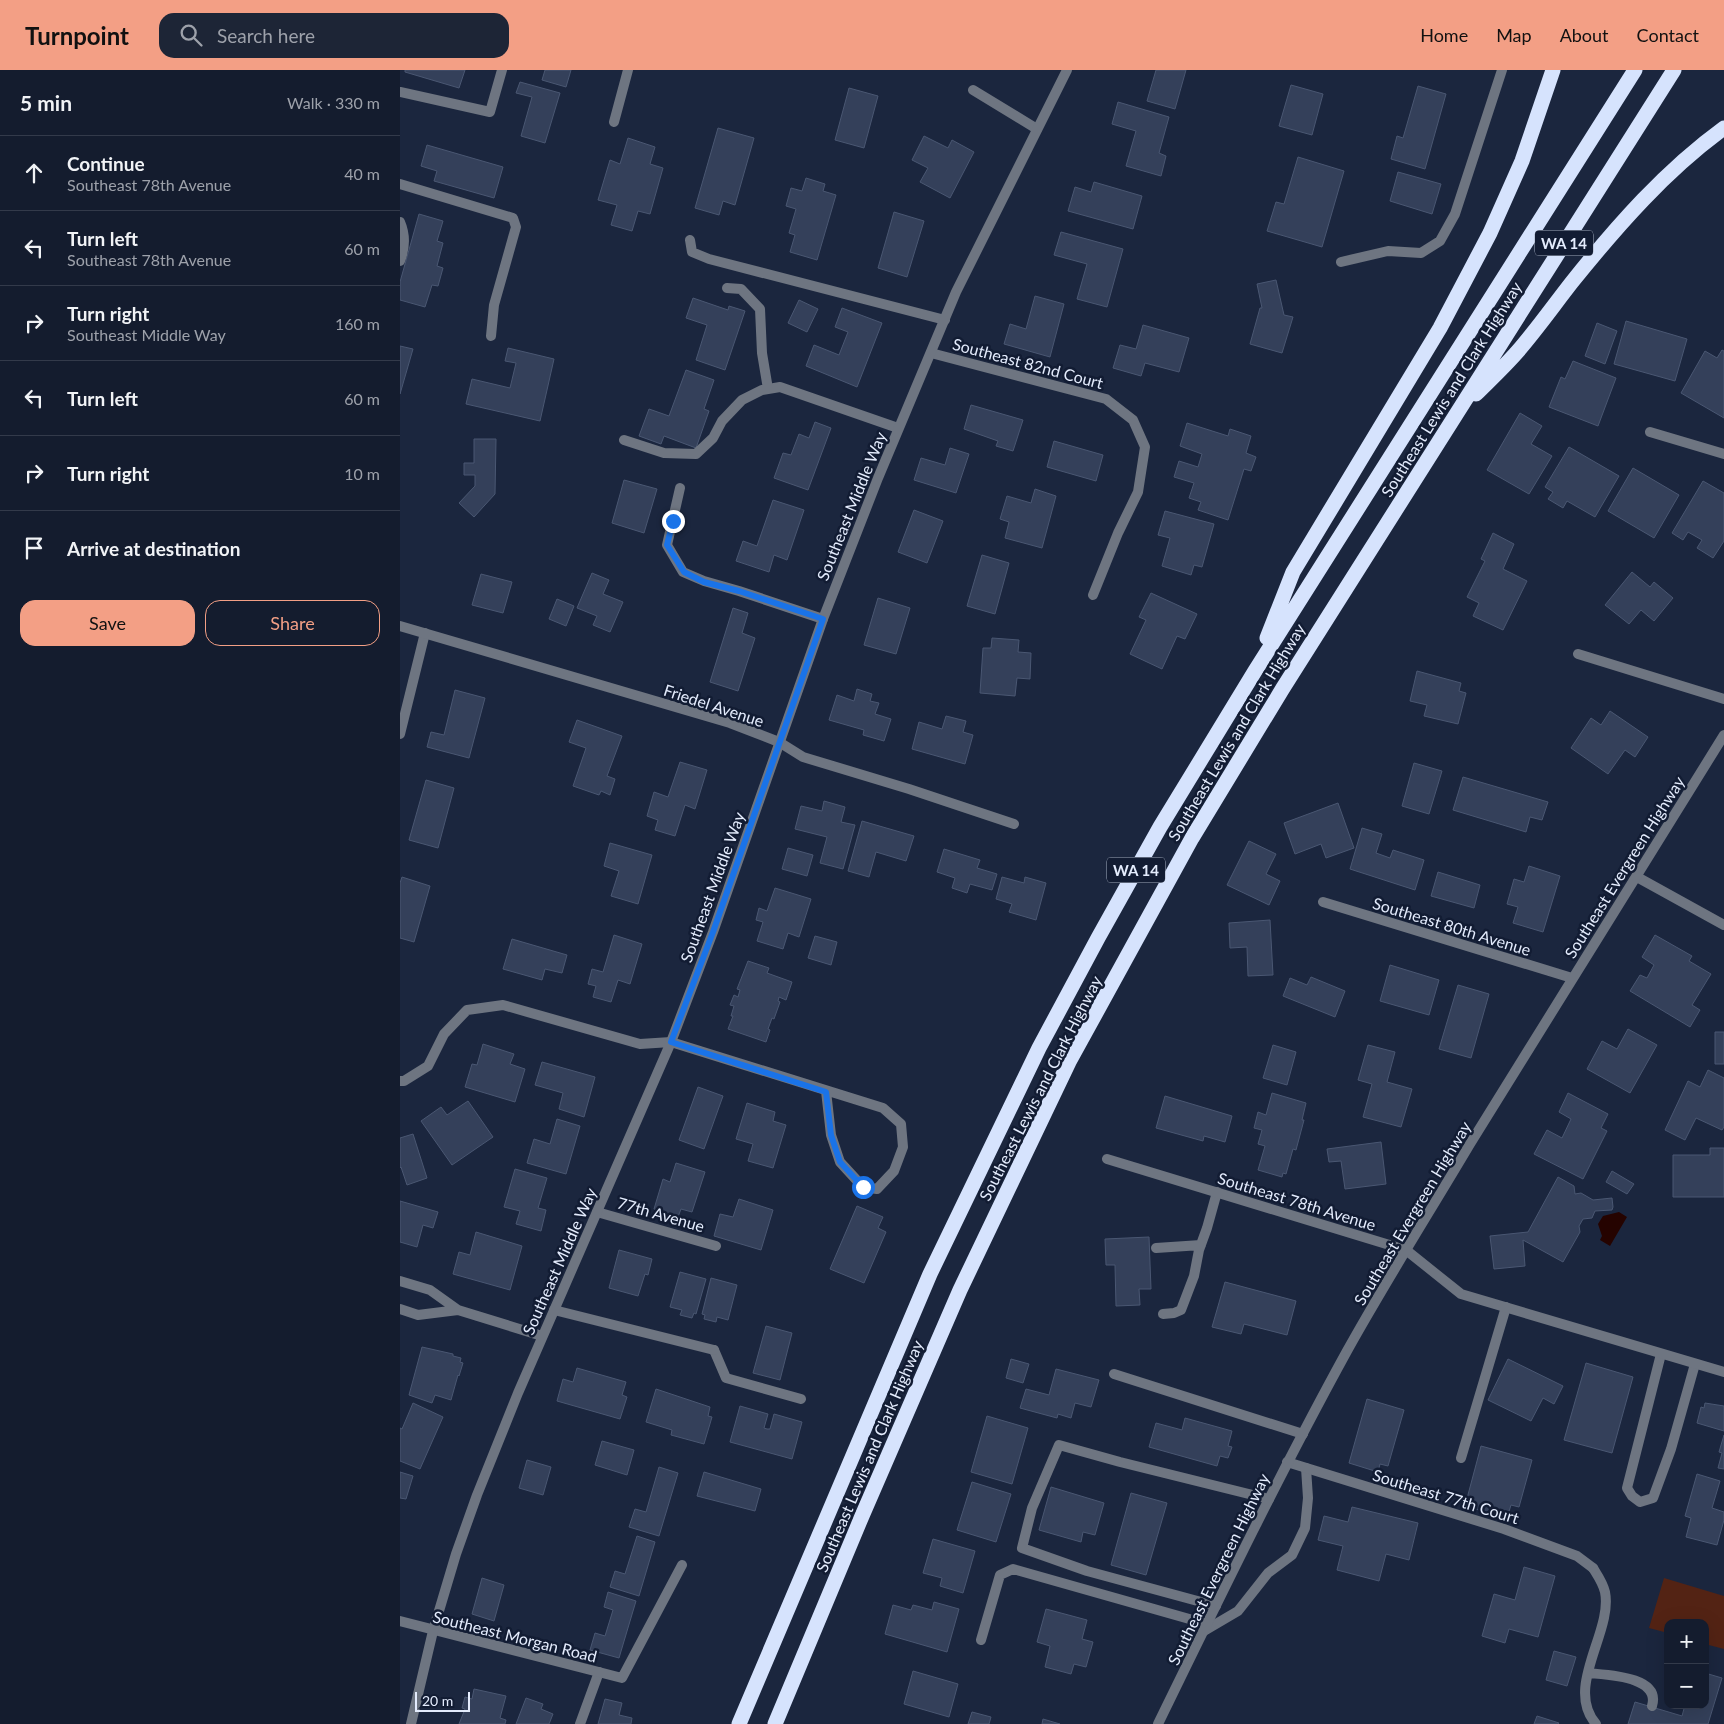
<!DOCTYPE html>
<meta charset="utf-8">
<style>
:root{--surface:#141c2e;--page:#1d2536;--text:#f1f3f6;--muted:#9da1aa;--line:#333a4a;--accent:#f39f85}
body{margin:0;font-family:Lato,sans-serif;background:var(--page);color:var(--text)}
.controls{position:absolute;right:15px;bottom:15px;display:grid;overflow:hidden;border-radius:10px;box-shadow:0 5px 20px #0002}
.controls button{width:45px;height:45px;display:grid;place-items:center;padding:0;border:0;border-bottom:1px solid var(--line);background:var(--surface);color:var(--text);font:25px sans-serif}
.scale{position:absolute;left:15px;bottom:12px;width:55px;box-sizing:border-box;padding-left:5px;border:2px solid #e4ecfd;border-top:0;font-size:14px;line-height:18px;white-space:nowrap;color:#e4ecfd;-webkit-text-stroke:4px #121c33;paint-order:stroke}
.stop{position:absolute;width:15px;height:15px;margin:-11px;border:4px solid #1a73e8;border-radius:50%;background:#fff}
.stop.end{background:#1a73e8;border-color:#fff;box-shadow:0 1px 5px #0008}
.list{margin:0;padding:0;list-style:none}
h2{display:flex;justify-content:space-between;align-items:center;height:65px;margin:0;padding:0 20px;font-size:21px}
h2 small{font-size:16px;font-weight:400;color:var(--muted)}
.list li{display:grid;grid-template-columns:32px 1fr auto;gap:15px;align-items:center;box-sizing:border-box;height:75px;padding:0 20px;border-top:1px solid var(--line)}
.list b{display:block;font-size:19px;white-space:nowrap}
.list p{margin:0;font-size:16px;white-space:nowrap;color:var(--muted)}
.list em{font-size:16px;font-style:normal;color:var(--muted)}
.actions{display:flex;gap:10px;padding:15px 20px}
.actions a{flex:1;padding:11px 0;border:1px solid var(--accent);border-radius:15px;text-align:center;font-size:18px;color:var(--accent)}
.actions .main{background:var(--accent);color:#111}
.icon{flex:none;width:28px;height:28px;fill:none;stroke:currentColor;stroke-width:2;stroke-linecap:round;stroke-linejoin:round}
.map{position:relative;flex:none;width:1324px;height:1654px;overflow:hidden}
header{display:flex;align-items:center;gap:30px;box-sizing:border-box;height:70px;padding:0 25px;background:var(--accent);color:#111}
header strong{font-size:24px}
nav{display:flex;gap:28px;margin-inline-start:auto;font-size:18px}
.search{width:350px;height:45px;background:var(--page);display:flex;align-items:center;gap:12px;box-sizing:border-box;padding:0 18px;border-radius:15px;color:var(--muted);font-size:19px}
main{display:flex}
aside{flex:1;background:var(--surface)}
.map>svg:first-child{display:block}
.green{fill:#532314}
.water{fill:#250300}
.building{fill:#34405a;stroke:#4a5772}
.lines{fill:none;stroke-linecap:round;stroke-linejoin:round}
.service{stroke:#6e7581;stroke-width:10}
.minor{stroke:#6e7581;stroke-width:10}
.tertiary{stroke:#6e7581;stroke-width:10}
.motorway{stroke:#d6e3fd;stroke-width:15}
.route{stroke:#1a73e8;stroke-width:6}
.labels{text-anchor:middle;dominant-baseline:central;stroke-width:5;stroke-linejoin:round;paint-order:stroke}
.shield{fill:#121c33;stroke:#a5aec0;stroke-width:1}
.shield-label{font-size:15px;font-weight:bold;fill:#e4ecfd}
.street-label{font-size:16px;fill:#e4ecfd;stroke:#121c33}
</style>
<header>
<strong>Turnpoint</strong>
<div class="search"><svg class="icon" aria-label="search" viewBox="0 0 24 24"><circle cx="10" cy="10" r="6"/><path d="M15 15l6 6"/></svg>Search here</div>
<nav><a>Home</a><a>Map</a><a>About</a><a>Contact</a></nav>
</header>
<main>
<aside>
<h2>5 min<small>Walk · 330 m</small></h2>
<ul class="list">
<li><svg class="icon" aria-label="ahead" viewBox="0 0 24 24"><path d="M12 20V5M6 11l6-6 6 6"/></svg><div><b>Continue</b><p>Southeast 78th Avenue</p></div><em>40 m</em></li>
<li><svg class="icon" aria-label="left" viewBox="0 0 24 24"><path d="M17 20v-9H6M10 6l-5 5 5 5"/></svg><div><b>Turn left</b><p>Southeast 78th Avenue</p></div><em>60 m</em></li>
<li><svg class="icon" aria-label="right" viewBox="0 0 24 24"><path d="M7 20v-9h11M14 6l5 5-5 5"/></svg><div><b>Turn right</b><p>Southeast Middle Way</p></div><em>160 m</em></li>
<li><svg class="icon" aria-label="left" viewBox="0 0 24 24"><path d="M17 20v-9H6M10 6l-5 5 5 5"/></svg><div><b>Turn left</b></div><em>60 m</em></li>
<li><svg class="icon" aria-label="right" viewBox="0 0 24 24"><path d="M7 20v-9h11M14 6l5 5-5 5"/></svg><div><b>Turn right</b></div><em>10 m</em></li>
<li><svg class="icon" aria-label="arrive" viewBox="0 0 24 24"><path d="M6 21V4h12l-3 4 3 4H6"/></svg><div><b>Arrive at destination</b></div></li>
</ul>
<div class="actions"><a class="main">Save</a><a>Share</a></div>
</aside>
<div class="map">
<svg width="1324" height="1654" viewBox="0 0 1324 1654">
<rect width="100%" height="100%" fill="#1b263e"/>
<!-- green -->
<path class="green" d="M1264 1508 1324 1526V1579L1305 1574V1553H1268V1563L1249 1558Z"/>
<!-- water -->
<path class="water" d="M1219 1142 1227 1147 1210 1176 1200 1170 1202 1166 1198 1154 1203 1146Z"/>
<!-- building -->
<path class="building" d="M5 0H65L59 18 5 2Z
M145 0H171L166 17 142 10Z
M756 0H786L775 39 747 31Z
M120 12 160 23 145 73 121 66 132 27 116 23Z
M891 15 923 24 912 65 879 56Z
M1018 16 1046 24 1025 99 991 89 997 66 1003 68Z
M449 18 478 26 464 78 435 70Z
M718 32 769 47 759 83 766 86 761 106 726 96 736 61 712 54Z
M318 58 354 68 335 135 323 131 319 145 295 138Z
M524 66 548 78 552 70 574 82 550 128 520 112 528 98 512 90Z
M228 68 255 77 250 94 263 98 250 144 238 141 232 161 211 155 217 135 198 130 210 90 220 94Z
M27 75 103 97 94 128 34 111 37 101 21 96Z
M898 87 944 101 922 177 867 161 876 132 884 134Z
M998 102 1041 114 1032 144 990 131Z
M406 108 425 114 423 121 436 125 417 190 390 182 395 165 389 163 396 139 386 136 391 118 402 121Z
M694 112 742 126 733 159 668 141 675 117 691 122Z
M494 142 524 151 507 207 478 198Z
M19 144 43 151 37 171 43 173 37 196 43 198 38 216 32 215 25 237 0 230V212Z
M661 162 723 179 707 237 677 229 687 194 654 185Z
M876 210 884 245 893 247 882 283 850 274 860 238H862L857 214Z
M635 226 664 234 650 287 604 274 610 254 626 259Z
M293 228 328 240 329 236 345 241 325 300 296 290 307 255 286 248Z
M399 230 418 239 407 262 388 253Z
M442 238 482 253 457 317 406 296 414 275 439 285 448 262 435 257Z
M1226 251 1287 269 1275 311 1214 294Z
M1197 253 1217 261 1205 294 1185 286Z
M743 255 789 268 779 302 745 293 741 306 713 298 720 275 736 279Z
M0 276 13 279 0 324Z
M108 278 154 289 140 351 66 334 72 309 110 318 116 293 105 291Z
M1322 280 1324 281V348L1281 323 1305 281 1317 288Z
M1173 291 1216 308 1198 356 1149 337 1161 307 1165 309Z
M286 300 314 310 304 339 309 341 296 378 264 366 261 374 239 366 249 339 269 346Z
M571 335 623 350 613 381 596 376 598 371 564 359Z
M1120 343 1142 356 1131 374 1152 386 1129 424 1087 400Z
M415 352 431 358 408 420 374 408 383 383 391 385 399 364 409 368Z
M787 353 828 366 830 359 851 366 846 383 856 387 851 401 844 399 828 450 798 440 801 432 789 428 794 413 774 407 779 391 798 397 802 384 780 376Z
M74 369H96L95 424 74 447 59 433 75 416V405H64V393H74Z
M654 371 703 385 696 411 647 397Z
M1169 377 1219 406 1195 447 1167 431 1163 438 1148 429 1153 422 1145 417Z
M550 378 569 384 556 423 514 410 521 388 545 395Z
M1233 398 1279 425 1254 468 1208 441Z
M224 410 257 419 244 463 212 453Z
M1303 411 1324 423V471L1313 488 1297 478 1302 470 1288 462 1283 470 1272 463Z
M635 419 656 426 642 478 605 468 609 452 600 449 607 426 631 433Z
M373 430 404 440 387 490 374 485 369 502 336 491 343 471 357 476Z
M514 440 543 451 527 493 498 482Z
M765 441 814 454 802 497 794 495 791 505 762 496 770 468 758 465Z
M1093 463 1114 474 1103 499 1127 511 1103 560 1073 546 1079 533 1067 527 1085 491 1081 489Z
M582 485 609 493 595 544 567 536Z
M1232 502 1250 517 1254 512 1273 528 1254 551 1241 540 1229 554 1205 535Z
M192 503 209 510 203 524 223 532 210 562 193 555 197 546 177 538Z
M81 504 112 512 103 543 72 535Z
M751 523 797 544 785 569 777 566 762 599 730 584 746 550 739 547Z
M478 528 510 538 496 584 464 575Z
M157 529 174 536 166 556 149 549Z
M333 538 348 543 342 563 355 568 338 621 310 612Z
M592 568 619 570 618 582 631 583 630 609 617 608 615 626 580 623 583 578H591Z
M1017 601 1061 613 1059 621 1066 623 1058 654 1024 646 1027 635 1010 631Z
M457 619 472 624 470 631 479 633 475 644 491 649 484 671 463 665 464 660 429 650 437 625 454 631Z
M55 620 85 628 69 688 27 677 31 662 44 665Z
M1210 641 1248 667 1235 687 1225 680 1208 704 1171 678 1191 648 1201 655Z
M546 646 566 651 563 662 573 665 565 694 512 679 519 652 542 659Z
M177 650 222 666 207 706 215 709 210 725 201 721 199 725 173 716 186 678 169 672Z
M280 692 307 700 295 739 285 735 275 766 255 760 258 750 247 746 254 722 268 727Z
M1014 693 1042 701 1029 744 1002 736Z
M1063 707 1148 732 1142 750 1130 747 1126 762 1053 740Z
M26 710 54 718 38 778 9 770Z
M424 731 445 737 441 752 455 755 443 799 420 793 427 767 395 759 401 736 422 741Z
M938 733 954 778 926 788 921 774 895 784 884 753Z
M462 751 514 766 506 791 476 782 469 807 448 801Z
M962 758 982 764 976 783 990 788 993 780 1024 790 1015 820 950 799Z
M849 771 876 784 866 804 880 811 869 835 827 815Z
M210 773 252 785 238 834 211 826 219 801 204 796Z
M388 778 413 785 407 806 382 799Z
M544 779 580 790 577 798 597 804 592 820 570 814 567 823 552 818 555 808 537 802Z
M1129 796 1160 806 1143 862 1113 853 1118 837 1107 834 1114 809 1124 812Z
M1038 802 1080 815 1074 838 1031 826Z
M2 807 30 816 14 872 0 868V813Z
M602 807 624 813 625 807 646 813 636 850 609 842 612 834 596 829Z
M375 818 411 829 399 867 388 863 383 879 357 871 363 852 356 850 359 838 367 841Z
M870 850 873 905 848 906 847 877 830 878 829 853Z
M214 865 242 874 230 914 218 910 211 932 193 927 196 916 188 914 192 899 203 902Z
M1255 865 1292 886 1289 891 1311 904 1292 935 1300 940 1290 957 1230 921 1240 905 1247 908 1254 895 1242 887Z
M415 866 437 872 431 895 408 888Z
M112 869 167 885 162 903 145 899 142 910 103 899Z
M348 891 369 898 367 903 392 912 386 930 379 927 378 931 380 932 374 949 372 948 368 959 370 960 366 972 328 959 333 946H331L334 936 330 935 334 925 338 927 340 920 337 919Z
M990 895 1039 910 1029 945 980 931Z
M911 907 945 921 935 947 883 926 890 908 907 915Z
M1058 915 1089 924 1071 988 1039 979Z
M1228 959 1257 975 1230 1023 1187 999 1202 971 1217 979Z
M1315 962H1324V994H1315Z
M83 974 114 984 110 994 125 999 115 1032 65 1017 72 994 77 995Z
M873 975 896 982 887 1015 863 1008Z
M968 975 995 982 987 1012 1012 1019 1001 1057 963 1047 972 1014 958 1010Z
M142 992 195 1007 184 1047 159 1039 163 1023 135 1015Z
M1308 1000 1324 1008V1057L1322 1060 1296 1048 1285 1070 1265 1060 1288 1011 1300 1017Z
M298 1017 323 1026 304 1079 279 1070Z
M872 1023 906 1033 902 1050H904L896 1080 893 1079 886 1104 883 1103 882 1107 858 1100 865 1076 858 1074 862 1060 854 1058 858 1042 866 1045Z
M1168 1023 1208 1044 1201 1058 1207 1061 1183 1109 1134 1084 1147 1060 1162 1068 1171 1049 1159 1042Z
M765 1026 832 1046 825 1072 804 1066 803 1071 756 1058Z
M68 1031 93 1067 52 1095 21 1051 41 1037 47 1045Z
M347 1033 375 1042 373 1051 386 1055 373 1098 348 1091 353 1074 336 1069Z
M157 1049 180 1056 166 1104 127 1093 134 1069 150 1074Z
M13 1064 27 1108 7 1115 1 1097 0 1098V1068Z
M981 1072 986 1114 945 1119 941 1091 929 1092 927 1079Z
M1310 1078H1324V1127H1273V1085H1310Z
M276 1093 305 1102 292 1142 281 1139 278 1147 254 1139 263 1109 270 1112Z
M115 1099 147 1108 138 1138 146 1140 141 1161 116 1154 120 1141 104 1137Z
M1212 1101 1234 1114 1227 1124 1206 1112Z
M1158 1107 1174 1116 1175 1124 1181 1123 1193 1130 1212 1128 1213 1137 1212 1140 1195 1141 1192 1148 1183 1149 1179 1156 1180 1162 1163 1192 1123 1170 1125 1196 1094 1199 1090 1166 1128 1162Z
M339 1129 373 1140 361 1180 314 1166 320 1144 333 1147Z
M0 1131 38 1142 33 1158 23 1155 17 1177 0 1172Z
M457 1136 483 1147 478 1158 486 1162 464 1213 430 1199Z
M76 1162 122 1176 110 1220 53 1204 59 1182 70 1185Z
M749 1167 751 1219H739L740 1235 716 1236 715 1195H706L705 1169Z
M219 1180 252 1189 248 1205 245 1204 238 1226 209 1218Z
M280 1202 306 1209 296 1244 294 1243 292 1248 280 1245 282 1240 270 1237Z
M311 1208 337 1215 328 1250 317 1247 316 1252 304 1249 305 1245 302 1244Z
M825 1212 896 1231 887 1265 844 1254 841 1264 812 1257Z
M366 1256 392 1263 380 1310 353 1303Z
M22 1277 53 1284V1286L61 1288 60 1292 63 1293 59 1306 58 1305 51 1330 35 1325 32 1333 9 1325Z
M611 1289 629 1294 623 1313 606 1308Z
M1108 1289 1163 1316 1154 1334 1143 1328 1131 1351 1088 1330Z
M1186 1293 1233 1307 1212 1383 1164 1370Z
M177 1298 226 1312 222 1325 227 1327 220 1349 157 1331 163 1309 173 1312Z
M656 1299 699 1310 691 1337 675 1333 671 1348 658 1344 657 1348 620 1338 626 1319 649 1325Z
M256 1319 310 1337 308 1346 312 1347 304 1374 271 1365 272 1360 246 1352Z
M967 1329 1004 1340 988 1396 980 1394 978 1402 949 1393Z
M13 1333 43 1347 20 1399 0 1391V1358L2 1359Z
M1305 1333 1324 1336V1361L1297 1353 1301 1337 1304 1338Z
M340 1336 368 1344 364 1358 367 1359H370L374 1344 402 1352 392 1389 330 1372Z
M587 1346 628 1358 612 1414 571 1402Z
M785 1348 832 1361 828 1376 832 1377 828 1388 820 1386 817 1396 749 1377 756 1353 782 1360Z
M1324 1365V1399L1318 1398 1322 1383 1319 1382Z
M202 1371 234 1380 227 1405 195 1395Z
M1081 1376 1132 1390 1119 1437 1111 1435 1107 1448 1065 1436Z
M127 1390 151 1397 143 1425 119 1418Z
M259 1397 278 1403 259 1466 229 1457 235 1439 246 1442Z
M0 1402 13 1406 6 1429 0 1428Z
M304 1402 361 1419 355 1441 297 1426Z
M1297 1404 1320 1411 1312 1438 1324 1442V1450L1317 1475 1286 1467 1291 1448 1285 1446Z
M572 1412 611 1424 596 1472 557 1460Z
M651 1417 704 1433 695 1465 683 1462 681 1472 639 1460Z
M731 1423 767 1433 746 1505 711 1495Z
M952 1437 1018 1453 1009 1490 986 1484 979 1511 937 1500 943 1476 918 1470 924 1446 948 1452Z
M237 1466 255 1472 239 1526 210 1517 215 1501 225 1504Z
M533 1469 575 1481 563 1523 540 1516 542 1508 523 1503Z
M1124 1497 1155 1506 1138 1567 1109 1559 1105 1573 1082 1566 1094 1524 1115 1530Z
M82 1508 104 1515 94 1551 72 1544Z
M208 1522 236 1531 219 1588 190 1580 195 1563 205 1566 213 1540 204 1537Z
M534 1532 559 1539 547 1582 485 1564 493 1535 511 1540 513 1535 532 1540Z
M646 1539 687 1550 682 1569 693 1572 686 1597 674 1594 671 1604 645 1597 650 1576 637 1572Z
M1154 1581 1176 1587 1167 1616 1146 1610Z
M513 1601 558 1614 549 1647 504 1634Z
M1305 1603 1322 1608 1308 1654H1228L1235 1632 1282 1646 1285 1635H1305Z
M74 1619 106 1626 100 1648 106 1650 105 1654H59L65 1639 62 1638 65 1627 72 1629Z
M126 1628 143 1634 141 1639 153 1644 149 1654H116Z
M205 1629 222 1633 219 1645 232 1648 231 1654H198Z
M572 1642 591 1647 589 1654H568Z
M1137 1646 1159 1653 1158 1654H1134Z
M643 1649 660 1654H642Z"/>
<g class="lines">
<!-- service -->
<path class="service" d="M573 20 637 59
M0 114 113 148 116 157 94 235 91 266
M0 152C6 166 5 178 0 191
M290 170 292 182 309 189 545 250
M327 218 341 219 360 239 362 283 368 319
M224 370 264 383 296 384 313 368 322 351 342 330 362 320 380 317 498 358
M280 418 267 475 283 502 304 511 339 521 423 549
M0 664 25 563
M756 1178 801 1175
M763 1244 774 1243 781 1240 794 1206 799 1180 807 1158 817 1122
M314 1280 326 1308 401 1329
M1261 1284 1227 1418 1232 1426 1240 1432 1253 1428 1271 1379 1295 1294
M714 1304 903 1364
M1061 1388 1106 1237
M1193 1498C1198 1506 1203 1513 1205 1522 1213 1562 1164 1617 1196 1654
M816 1536 687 1501 622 1478 632 1438 659 1375 720 1392 869 1429
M804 1561 838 1541 868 1503 892 1485 905 1458 908 1428 906 1398
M581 1570 600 1505 613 1499 807 1554
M1188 1603C1207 1605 1261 1606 1252 1636
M180 1654 199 1602"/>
<!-- minor -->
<path class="minor" d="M0 22 90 42 102 0
M214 52 228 0
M941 192 988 181 1021 183 1040 171 1055 144 1102 0
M531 283 706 329 733 350 745 377 738 422 718 463 693 525
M1250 362 1324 384
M0 556 330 653 379 672 403 687 509 719 614 754
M1178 584 1324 629
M1237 807 1324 855
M923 832 1172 908
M0 1011H4L28 996 44 964 67 940 103 935 240 974 271 972 483 1038 501 1054 503 1077 494 1101 477 1119 463 1117 440 1092 431 1065 426 1021
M707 1089 1006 1180 1061 1224 1324 1302
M197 1142 316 1176
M0 1211 30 1220 58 1240 142 1266
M0 1239 18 1245 58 1240
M154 1240 314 1280
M887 1392 1104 1459 1177 1486 1193 1498
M0 1551 222 1608 282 1495"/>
<!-- tertiary -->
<path class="tertiary" d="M11 1654 33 1561 56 1484 77 1425 118 1323 271 972 313 862 423 549 478 408 556 222 667 0
M758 1654C819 1529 880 1403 947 1281 986 1211 1029 1143 1070 1074 1154 937 1240 802 1324 665"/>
<!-- motorway -->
<path class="motorway" d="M1076 324C1090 310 1105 296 1118 281 1137 259 1154 235 1172 212 1217 156 1266 100 1324 58
M867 568 893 502 1040 258 1090 163 1122 91 1153 0
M339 1654 530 1204 639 978 698 868 760 757 855 601 1235 0
M375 1654 462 1446 560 1220 669 992 792 768 883 618 1274 0"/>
</g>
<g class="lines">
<!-- route -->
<path class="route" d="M273 451 267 475 284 502 304 512 339 521 423 549 313 862 271 972 426 1022 431 1065 440 1092 463 1117"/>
</g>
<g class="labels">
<!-- shield labels -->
<g class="shield">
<rect x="1135" y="160.5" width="58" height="25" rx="4"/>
<rect x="707" y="787.5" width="58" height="25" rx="4"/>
</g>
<g class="shield-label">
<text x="1164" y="173">WA 14</text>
<text x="736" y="800">WA 14</text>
</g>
<!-- street labels -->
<g class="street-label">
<text transform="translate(628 293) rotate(15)">Southeast 82nd Court</text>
<text transform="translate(1051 319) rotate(-58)">Southeast Lewis and Clark Highway</text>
<text transform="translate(451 436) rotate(-68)">Southeast Middle Way</text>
<text transform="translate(314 635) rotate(18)">Friedel Avenue</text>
<text transform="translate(836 662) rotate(-59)">Southeast Lewis and Clark Highway</text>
<text transform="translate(1224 797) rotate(-58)">Southeast Evergreen Highway</text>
<text transform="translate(312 817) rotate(-70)">Southeast Middle Way</text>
<text transform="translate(1052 856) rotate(17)">Southeast 80th Avenue</text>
<text transform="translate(640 1018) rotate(-63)">Southeast Lewis and Clark Highway</text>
<text transform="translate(897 1131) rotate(17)">Southeast 78th Avenue</text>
<text transform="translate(1012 1143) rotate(-59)">Southeast Evergreen Highway</text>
<text transform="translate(261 1144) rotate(16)">77th Avenue</text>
<text transform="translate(159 1191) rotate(-66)">Southeast Middle Way</text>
<text transform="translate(469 1386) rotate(-67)">Southeast Lewis and Clark Highway</text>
<text transform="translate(1046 1426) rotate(17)">Southeast 77th Court</text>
<text transform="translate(818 1499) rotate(-64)">Southeast Evergreen Highway</text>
<text transform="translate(115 1566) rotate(14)">Southeast Morgan Road</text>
</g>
</g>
</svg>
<div class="controls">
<button>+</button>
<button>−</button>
</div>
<div class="scale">20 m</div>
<div class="stop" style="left:463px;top:1117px"></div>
<div class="stop end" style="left:273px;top:451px"></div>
</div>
</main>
